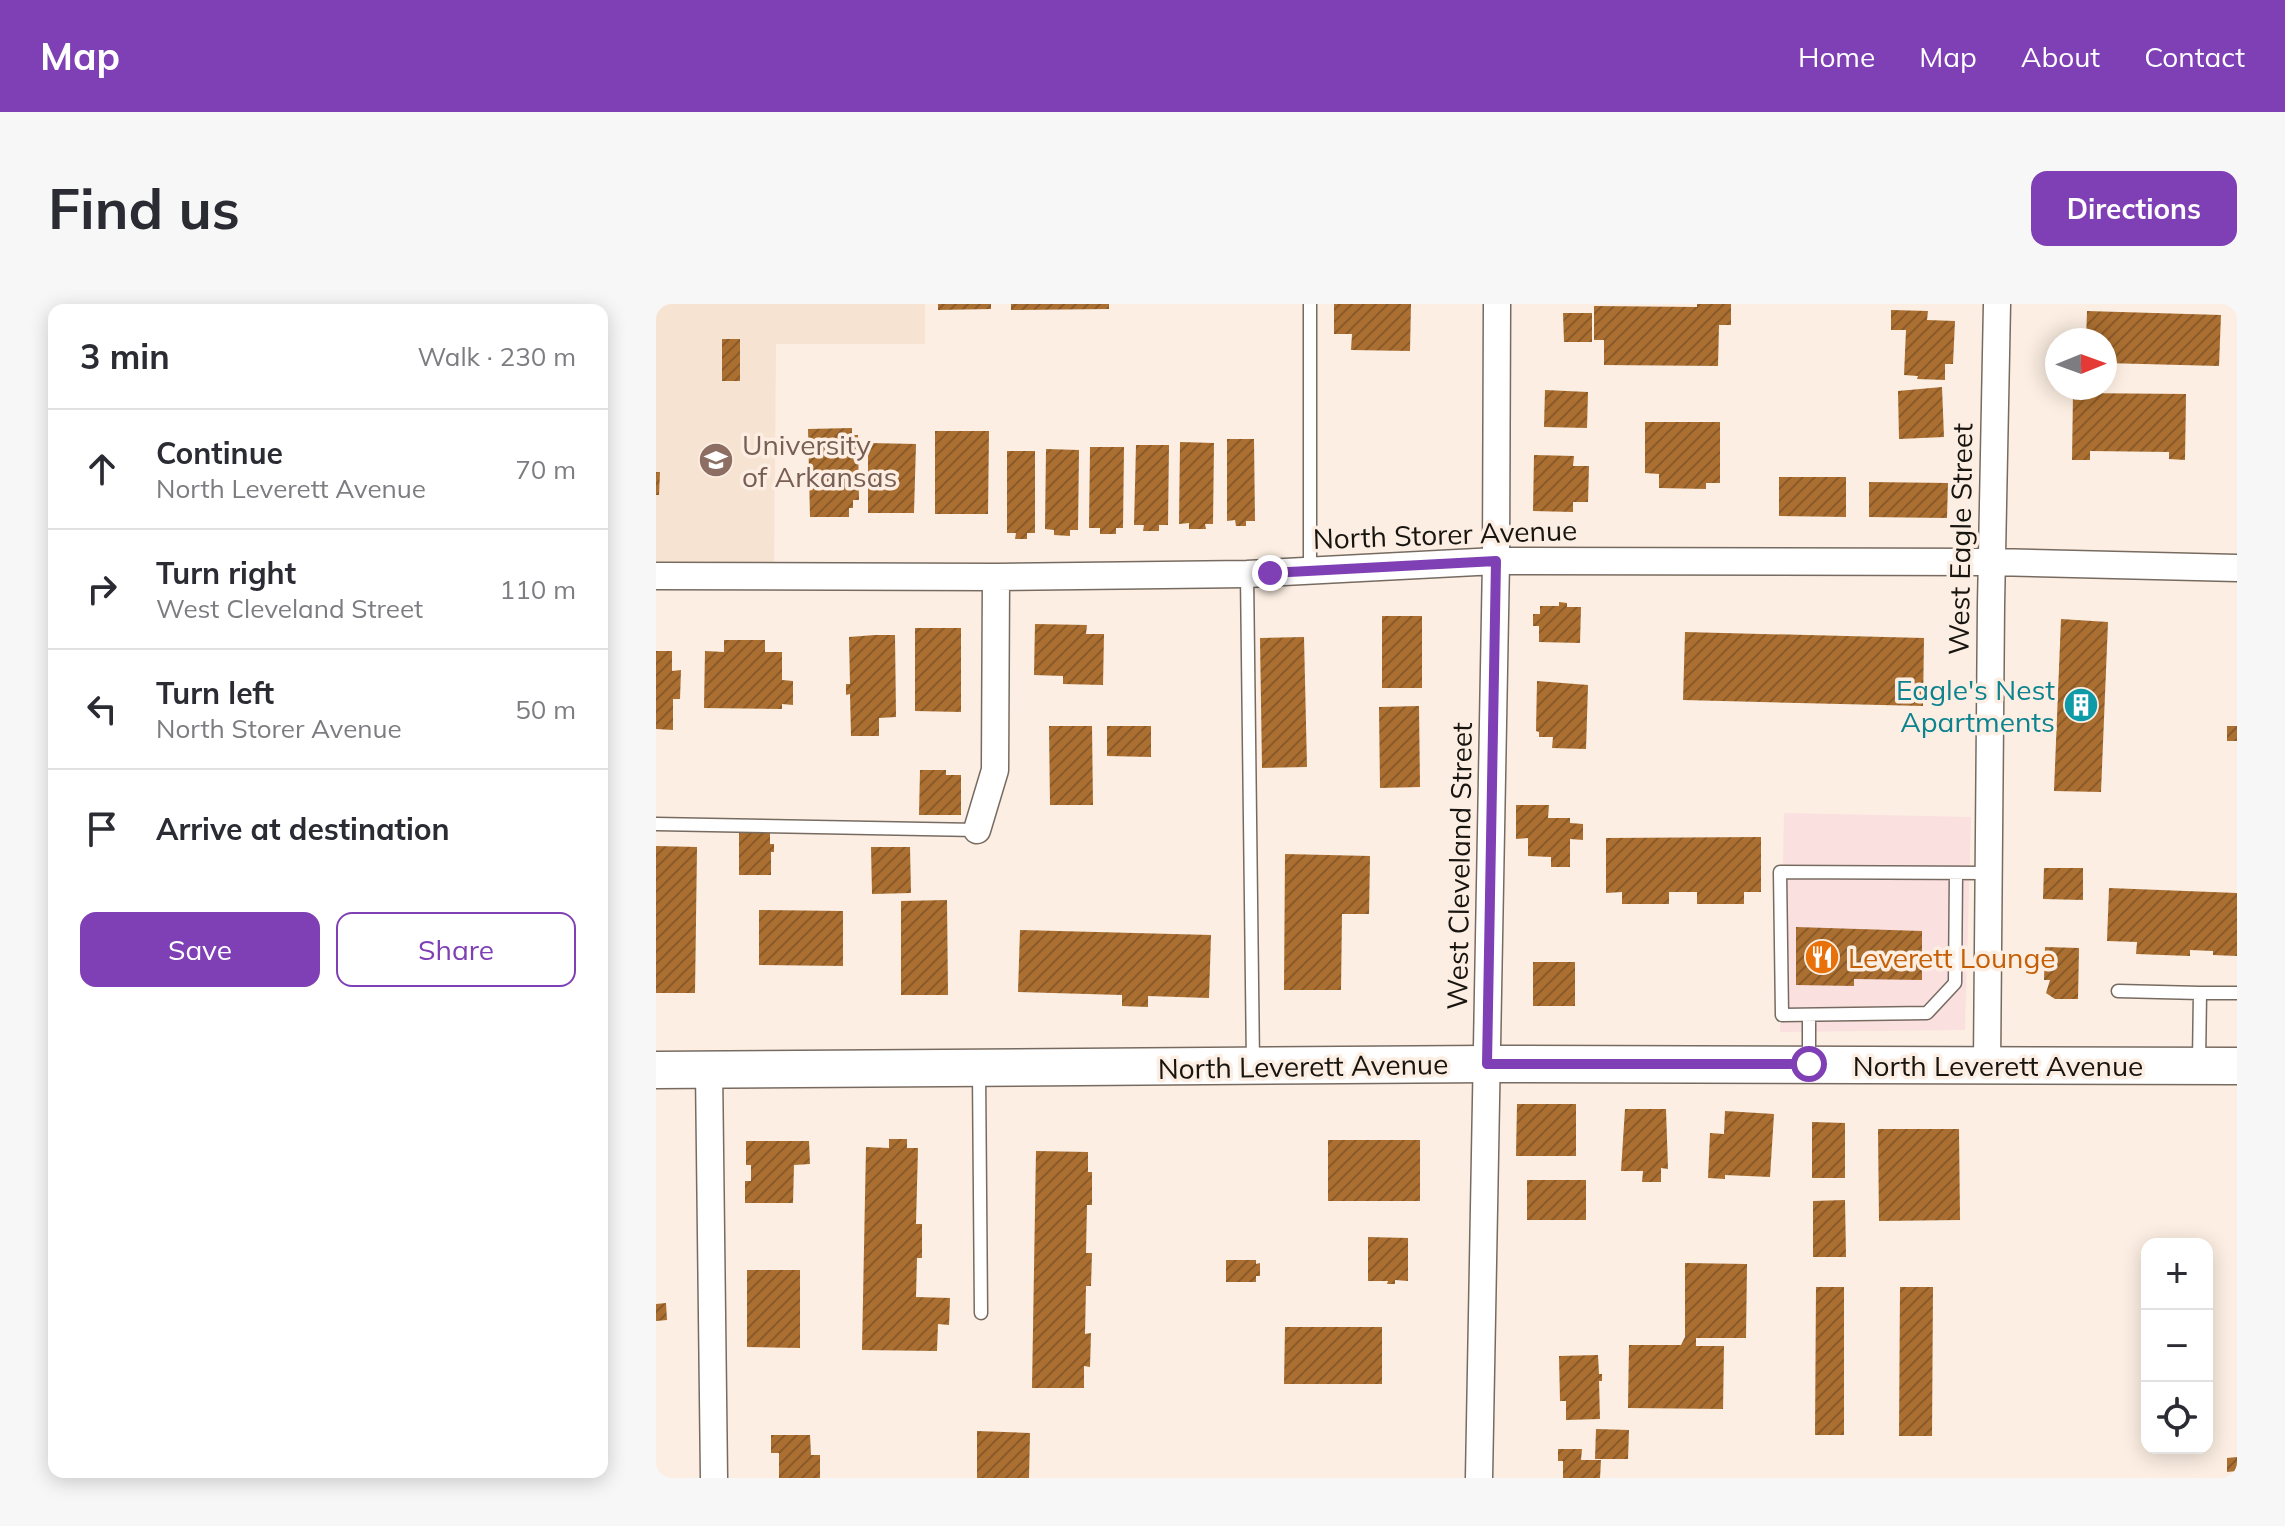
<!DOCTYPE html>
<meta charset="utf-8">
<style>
:root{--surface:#fff;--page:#f7f7f7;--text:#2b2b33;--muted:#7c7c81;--line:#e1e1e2;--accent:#8040b5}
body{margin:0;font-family:Mulish,sans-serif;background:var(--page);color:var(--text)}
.controls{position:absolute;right:24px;bottom:24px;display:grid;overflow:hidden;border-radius:16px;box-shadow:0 4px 20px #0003}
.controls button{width:72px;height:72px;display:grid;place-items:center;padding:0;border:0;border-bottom:2px solid var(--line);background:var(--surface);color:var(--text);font:40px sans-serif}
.compass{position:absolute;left:1389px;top:24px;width:72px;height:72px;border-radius:50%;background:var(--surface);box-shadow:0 4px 20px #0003;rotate:89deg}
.stop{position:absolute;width:24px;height:24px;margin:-18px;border:6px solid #8040b5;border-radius:50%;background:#fff}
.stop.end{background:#8040b5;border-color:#fff;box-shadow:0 2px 8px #0008}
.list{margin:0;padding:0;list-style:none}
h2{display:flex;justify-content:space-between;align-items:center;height:104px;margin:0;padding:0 32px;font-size:34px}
h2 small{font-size:26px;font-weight:400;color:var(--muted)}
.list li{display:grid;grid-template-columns:52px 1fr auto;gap:24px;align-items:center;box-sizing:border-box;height:120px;padding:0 32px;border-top:2px solid var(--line)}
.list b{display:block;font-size:30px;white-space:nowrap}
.list p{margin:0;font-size:26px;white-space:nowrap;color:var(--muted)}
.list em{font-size:26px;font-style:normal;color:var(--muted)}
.actions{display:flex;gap:16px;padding:24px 32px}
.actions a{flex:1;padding:18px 0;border:2px solid var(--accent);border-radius:16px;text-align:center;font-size:28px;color:var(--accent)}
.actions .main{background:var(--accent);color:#fff}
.icon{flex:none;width:44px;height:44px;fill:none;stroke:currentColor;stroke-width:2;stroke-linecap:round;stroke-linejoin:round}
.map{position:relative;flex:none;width:1581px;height:1174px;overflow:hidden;border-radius:16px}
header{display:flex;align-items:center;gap:48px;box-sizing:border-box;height:112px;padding:0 40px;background:var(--accent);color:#fff}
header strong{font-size:38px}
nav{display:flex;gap:44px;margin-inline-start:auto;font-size:28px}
.intro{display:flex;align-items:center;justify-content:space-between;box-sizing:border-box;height:192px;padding:0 48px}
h1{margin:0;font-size:56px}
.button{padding:20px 36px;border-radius:16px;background:var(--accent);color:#fff;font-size:28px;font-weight:700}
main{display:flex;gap:48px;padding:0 48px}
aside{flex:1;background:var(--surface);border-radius:16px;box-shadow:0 4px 20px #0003}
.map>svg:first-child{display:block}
.commercial{fill:#fbe0e0}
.built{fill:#f7e3d1}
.building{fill:url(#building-hatch)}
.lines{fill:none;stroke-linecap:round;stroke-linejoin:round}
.lane-casing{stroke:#776b61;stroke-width:15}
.street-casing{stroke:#776b61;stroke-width:29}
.secondary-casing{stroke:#776b61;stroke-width:39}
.lane{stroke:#fff;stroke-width:12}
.street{stroke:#fff;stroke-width:26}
.secondary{stroke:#fff;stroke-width:36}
.route{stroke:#8040b5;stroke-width:10}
.labels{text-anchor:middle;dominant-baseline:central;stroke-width:7;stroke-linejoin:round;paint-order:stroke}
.education-label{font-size:28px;fill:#785e54;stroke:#fceee2;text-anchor:start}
.street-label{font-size:28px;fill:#181410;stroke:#fceee2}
.culture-label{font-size:28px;fill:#0d838f;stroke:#fceee2;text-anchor:end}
.food-label{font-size:28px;fill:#c56008;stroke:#fceee2;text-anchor:start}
</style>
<header>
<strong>Map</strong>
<nav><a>Home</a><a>Map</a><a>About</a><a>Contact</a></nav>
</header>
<div class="intro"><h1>Find us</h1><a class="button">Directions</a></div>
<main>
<aside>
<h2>3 min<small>Walk · 230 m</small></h2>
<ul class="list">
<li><svg class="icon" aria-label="ahead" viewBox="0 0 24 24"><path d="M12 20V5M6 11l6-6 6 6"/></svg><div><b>Continue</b><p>North Leverett Avenue</p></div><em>70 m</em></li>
<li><svg class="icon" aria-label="right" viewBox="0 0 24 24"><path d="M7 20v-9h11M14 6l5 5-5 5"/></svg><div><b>Turn right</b><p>West Cleveland Street</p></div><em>110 m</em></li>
<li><svg class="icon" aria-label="left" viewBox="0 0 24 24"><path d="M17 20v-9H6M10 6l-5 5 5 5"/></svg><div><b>Turn left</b><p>North Storer Avenue</p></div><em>50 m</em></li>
<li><svg class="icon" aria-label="arrive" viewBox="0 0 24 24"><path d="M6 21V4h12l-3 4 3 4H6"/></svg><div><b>Arrive at destination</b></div></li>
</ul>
<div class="actions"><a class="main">Save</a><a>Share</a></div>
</aside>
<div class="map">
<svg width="1581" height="1174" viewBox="0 0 1581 1174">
<defs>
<pattern id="building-hatch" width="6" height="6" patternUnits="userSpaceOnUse" patternTransform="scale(2)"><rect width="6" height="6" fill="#ab6f31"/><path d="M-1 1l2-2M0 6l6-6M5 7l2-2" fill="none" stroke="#8a5a28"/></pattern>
</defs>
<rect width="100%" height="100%" fill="#fceee2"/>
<!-- commercial -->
<path class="commercial" d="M1128 509 1315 513 1309 726 1124 728Z"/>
<!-- built -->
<path class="built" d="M0 0H269V40H120L118 273 0 272Z"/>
<!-- building -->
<path class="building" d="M282 0H335V5L282 6Z
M355 0H453V5L355 6Z
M678 0H755L754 47 695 46 696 30H678Z
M1041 0H1075V21H1063L1062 62 948 61V36H938V2L1041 3Z
M1235 6 1272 7 1271 16 1299 17 1297 60H1289V76L1261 75 1262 72 1248 71 1250 26H1235Z
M1431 7 1565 11 1563 62 1449 59V36H1430Z
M907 9H936V38H908Z
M66 35H84V77H66Z
M1286 83 1288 133 1243 135 1242 87Z
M889 86 932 88 931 124 888 123Z
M1417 89 1530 90 1529 156 1513 155V148L1434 147V156H1416Z
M989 118H1064V179H1050V185L1003 184V170L989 169Z
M196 124V131H202L203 196H197V204H193V213H154L152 125Z
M279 127H333L332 210H279Z
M571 135H598L599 217H590V222H580L579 216 571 217Z
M524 138 558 139 557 220H549L550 225H533V219L523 220Z
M212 139 260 140 258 209H212Z
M480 141H513L512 221H503V227H487L488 221H478Z
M434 143H468L467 224H460V230H444V224H433Z
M390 145 423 146 422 226H414V232L398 231V226L389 225Z
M351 147H379V229H371V235H359L360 229H351Z
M878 151 918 152 917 162H933L932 198H917V208L877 207Z
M0 168H4L3 191H0Z
M1123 173H1190V213L1123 212Z
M1213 178 1292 179 1291 214 1213 213Z
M903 298 911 299V303H925L924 339 883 338V322H877V310H884V302H903Z
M726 312H766V384H726Z
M1405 315 1452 318 1445 488 1398 487Z
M379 320 431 321 430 330H448L447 381 407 380V372L378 371Z
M259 324H305V408L259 407Z
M1029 328 1268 334 1267 402 1027 396Z
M219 331H239L240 413 223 414V432H195L194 390 190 391V380H194L193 333Z
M648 333 651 463 606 464 604 334Z
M68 336H109V348H126V376L137 377V401L126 400V405L48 404 49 347 68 348Z
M0 347H16V367L25 366 24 395H17V426L0 425Z
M881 377 932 381 930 445 896 444 897 433H883V428L880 427Z
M763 402 764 483 724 484 723 403Z
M393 422H436L437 501H394Z
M451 422H495V453L451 452Z
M1571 422H1581V437H1571Z
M264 466H290V471H305V511H263Z
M860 501H893L892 514H914V519L927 520V536L914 535V563H895V553L872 552V534L860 535Z
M114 527V540H118V548H115V571H83V528Z
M1105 533V588H1088V600H1041V588H1013V600H966V588L950 589V534Z
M0 542 41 543 39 689H0Z
M215 543H254L255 589 216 590Z
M629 550 714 552 713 610H686L685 686H628Z
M1388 564H1427V596L1387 595Z
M1453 584 1581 589V652L1557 651V647L1534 646V652L1480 650 1481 638 1451 637Z
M291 596 292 691H245V597Z
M103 606 187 607V662L103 661Z
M1140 623 1266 627V676L1198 675V682L1140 681Z
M364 626 555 631 553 694 492 692V703L466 702V691L362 688Z
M1389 643 1423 644 1422 695H1399L1390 689 1394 676H1388Z
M877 658H919V702H877Z
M861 800H920V852H860Z
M969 805H1010L1012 865 1005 864V878H986L987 867H965Z
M1069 807 1118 810 1114 873 1069 871V875L1052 874 1054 829 1068 830Z
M1156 818 1189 819V874H1156Z
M1222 825H1303L1304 916 1223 917Z
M233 835H251V844H262L260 920H266V954H261L260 993 294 994 293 1021 282 1020 281 1047 206 1046 210 843 233 844Z
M672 836H764V897H672Z
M90 837H153L154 860 138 861 137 899H89V877H95V861H90Z
M380 847 432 848V868H436V901H431L430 949H436L435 982H430L429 1030 435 1029 434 1063 428 1062V1084H376Z
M871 876H930V916H871Z
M1189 896 1190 953H1157V897Z
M712 933 752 934V977L739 976V980H731L732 977H712Z
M570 956H600V960L604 959V972H600V978H570Z
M1029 959 1091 960 1090 1034H1040V1042H1068L1067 1105 972 1104 973 1041H1025L1029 1033Z
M91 966H144V1044L91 1043Z
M1160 983H1188V1131H1159Z
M1244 983H1277L1276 1132H1243Z
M10 999 11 1016 0 1017V1000Z
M629 1023H726V1080H628Z
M942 1051 943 1070H946V1077H943L944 1115 910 1116V1097H904L903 1052Z
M940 1125 973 1126 972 1155H939Z
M321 1127 374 1129 373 1174H321Z
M115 1131H154L155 1151H164V1174H123V1149H115Z
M902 1145H926L925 1156H945L944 1174H907V1157H902Z
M1581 1153V1167L1571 1168V1154Z"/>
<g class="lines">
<!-- lane casing -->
<g class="lane-casing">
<path id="lane" d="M654 267V0
M591 270 597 760
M0 520 321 526
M1300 569 1299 679 1271 709 1126 711 1124 568 1332 569
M1462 687 1544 689
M1153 711V759
M1543 758 1544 689H1581
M323 768 325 1009"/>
</g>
<!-- street casing -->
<g class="street-casing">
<path id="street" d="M0 272 340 273 591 270 840 257 1336 258 1581 264
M321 526 339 466 340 273
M1331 760 1335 301 1341 0
M53 766 58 1174
M823 1174 840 257 841 0"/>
</g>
<!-- secondary casing -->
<g class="secondary-casing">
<path id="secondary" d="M0 766 831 760 1581 762"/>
</g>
<!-- lane -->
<use href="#lane" class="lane"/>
<!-- street -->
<use href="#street" class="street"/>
<!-- secondary -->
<use href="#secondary" class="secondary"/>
</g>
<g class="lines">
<!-- route -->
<path class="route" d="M614 269 840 257 831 760H1153"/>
</g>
<!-- icons -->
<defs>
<g id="university-disc" transform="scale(1.8)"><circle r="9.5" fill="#8d6e63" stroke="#fceee2"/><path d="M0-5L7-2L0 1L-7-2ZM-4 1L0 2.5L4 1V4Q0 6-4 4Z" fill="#fff"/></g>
<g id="building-disc" transform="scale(1.8)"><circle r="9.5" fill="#0f9aa8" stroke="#fceee2"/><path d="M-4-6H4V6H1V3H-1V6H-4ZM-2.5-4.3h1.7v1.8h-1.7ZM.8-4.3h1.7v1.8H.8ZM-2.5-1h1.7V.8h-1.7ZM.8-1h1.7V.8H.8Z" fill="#fff"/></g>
<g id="restaurant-disc" transform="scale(1.8)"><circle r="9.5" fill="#e8710a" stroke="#fceee2"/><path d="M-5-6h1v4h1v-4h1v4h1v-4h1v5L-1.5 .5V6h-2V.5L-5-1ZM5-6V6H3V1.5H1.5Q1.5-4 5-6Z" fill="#fff"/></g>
</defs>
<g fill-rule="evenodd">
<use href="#university-disc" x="60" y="156"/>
<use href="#building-disc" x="1425" y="401"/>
<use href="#restaurant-disc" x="1166" y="653"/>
</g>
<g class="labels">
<!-- education labels -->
<g class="education-label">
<text x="86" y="140">University<tspan x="86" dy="32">of Arkansas</tspan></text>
</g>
<!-- street labels -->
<g class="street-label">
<text transform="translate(789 230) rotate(-2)">North Storer Avenue</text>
<text transform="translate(1304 235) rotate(-89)">West Eagle Street</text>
<text transform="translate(803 562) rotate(-89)">West Cleveland Street</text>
<text x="1342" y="761">North Leverett Avenue</text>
<text transform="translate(647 762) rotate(-1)">North Leverett Avenue</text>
</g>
<!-- culture labels -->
<g class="culture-label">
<text x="1399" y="385">Eagle's Nest<tspan x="1399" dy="32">Apartments</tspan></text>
</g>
<!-- food labels -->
<g class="food-label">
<text x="1192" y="653">Leverett Lounge</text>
</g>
</g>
</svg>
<div class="controls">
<button>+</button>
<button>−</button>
<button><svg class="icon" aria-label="locate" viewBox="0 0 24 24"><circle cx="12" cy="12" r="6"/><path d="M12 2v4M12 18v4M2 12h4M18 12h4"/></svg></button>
</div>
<svg class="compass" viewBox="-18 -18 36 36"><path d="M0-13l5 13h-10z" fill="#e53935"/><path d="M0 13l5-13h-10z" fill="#7c7c81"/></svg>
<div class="stop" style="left:1153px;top:760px"></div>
<div class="stop end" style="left:614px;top:269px"></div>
</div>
</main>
